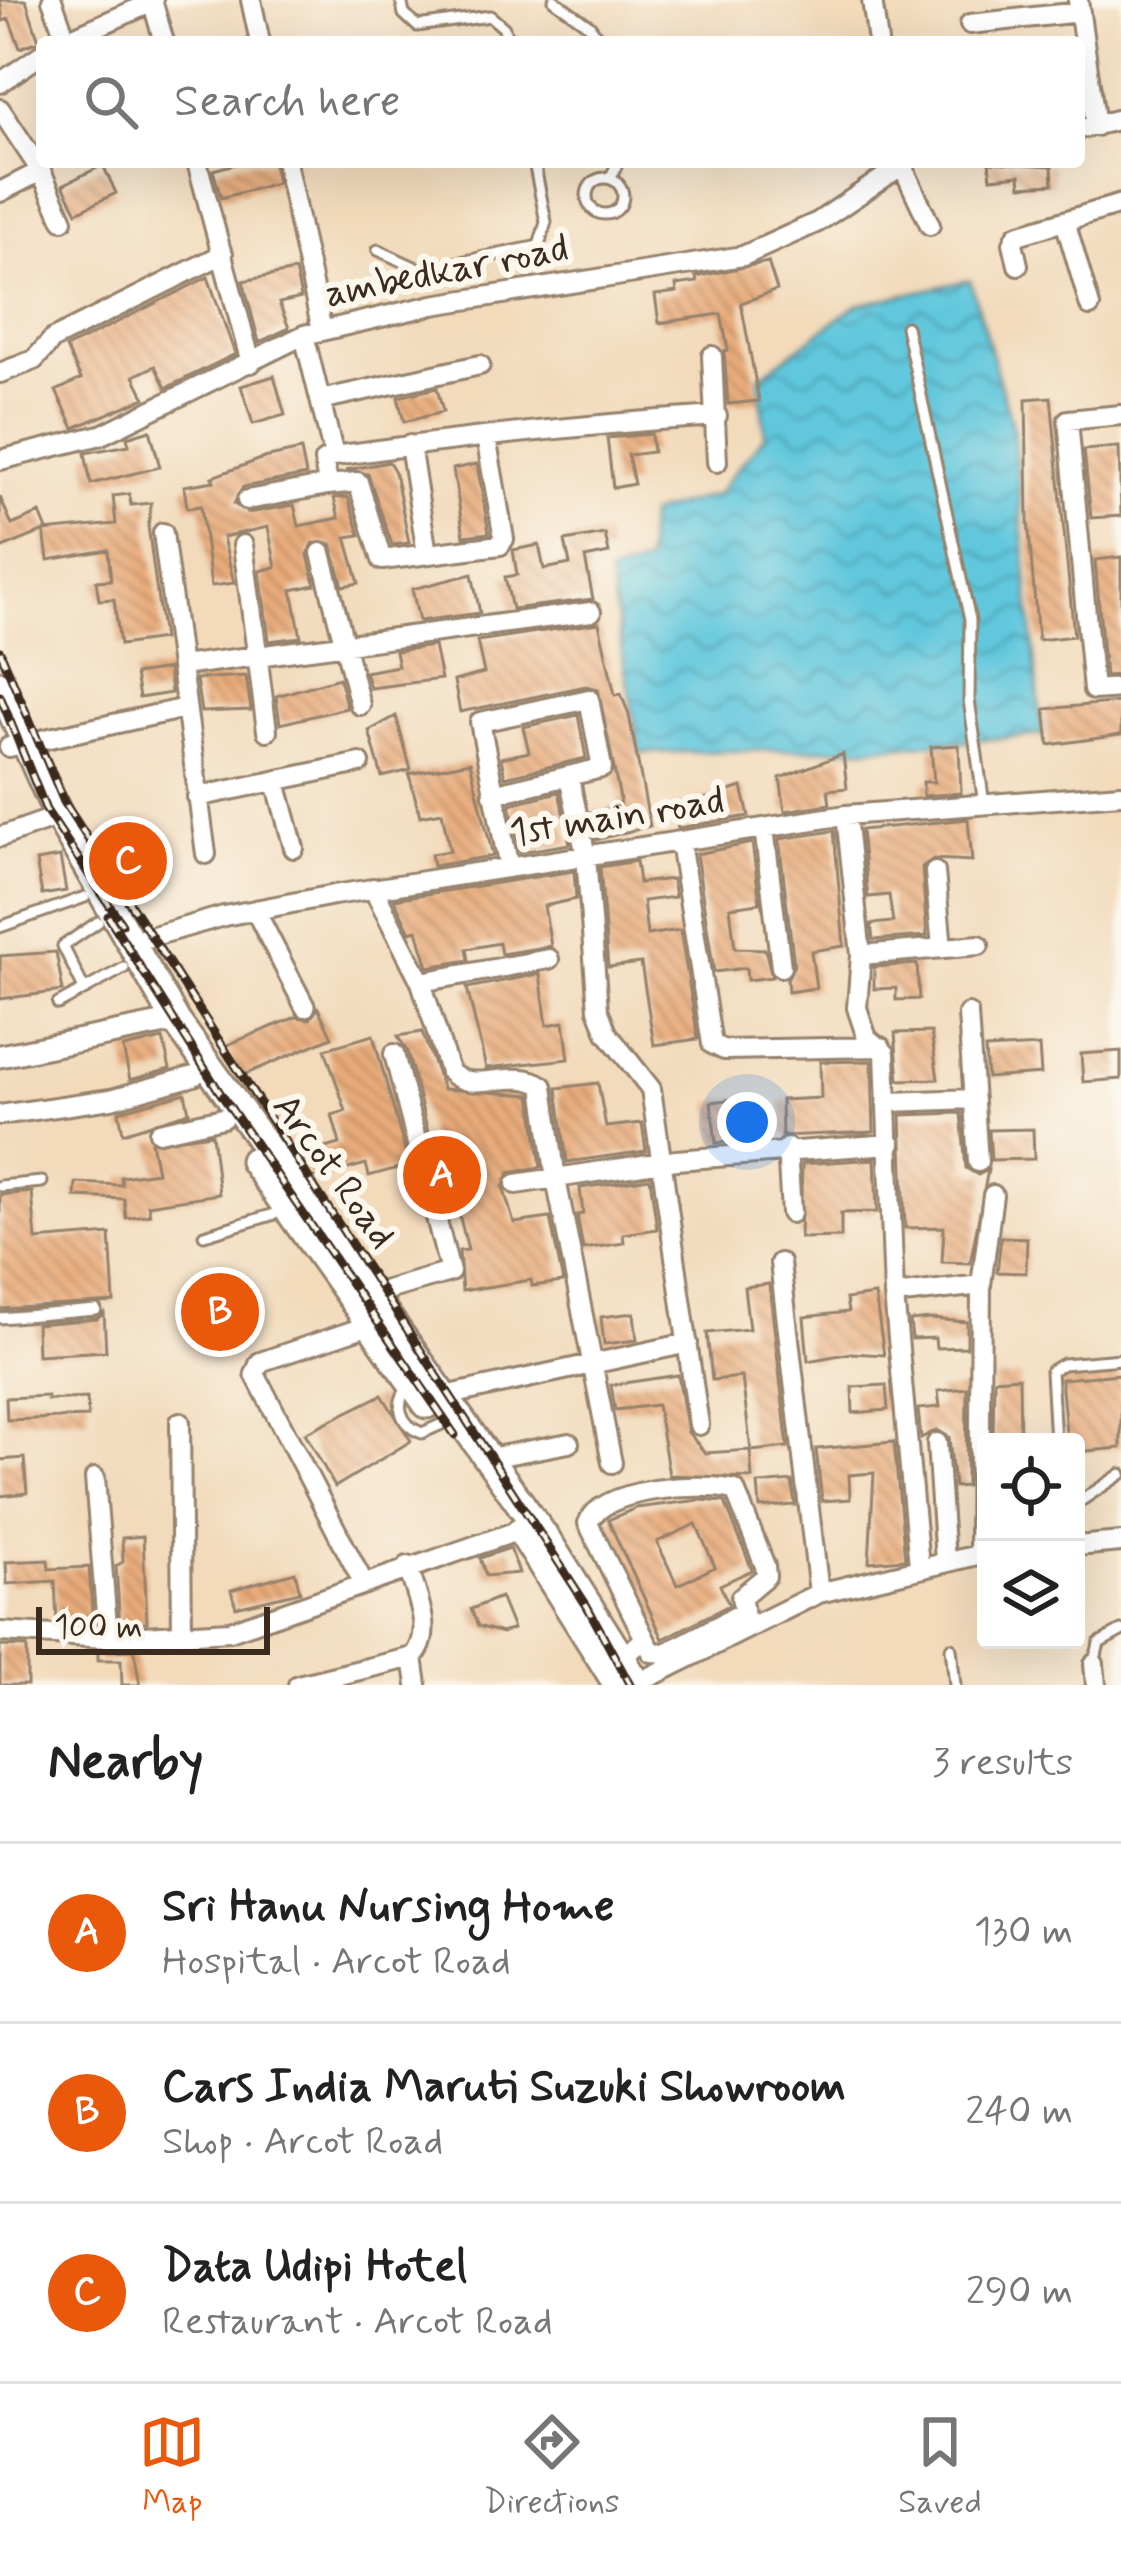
<!DOCTYPE html>
<meta charset="utf-8">
<style>
:root{--surface:#fff;--page:#f6f6f6;--text:#222;--muted:#767676;--line:#e0e0e0;--accent:#ea580c}
body{margin:0;font-family:Mynerve,sans-serif;background:var(--page);color:var(--text)}
.controls{position:absolute;right:36px;bottom:36px;display:grid;overflow:hidden;border-radius:12px;box-shadow:0 12px 48px #0002}
.controls button{width:108px;height:108px;display:grid;place-items:center;padding:0;border:0;border-bottom:3px solid var(--line);background:var(--surface);color:var(--text);font:60px sans-serif}
.scale{position:absolute;left:36px;bottom:30px;width:234px;box-sizing:border-box;padding-left:12px;border:6px solid #3b2a1e;border-top:0;font-size:33px;line-height:42px;white-space:nowrap;color:#3b2a1e;-webkit-text-stroke:9px #fbf7ec;paint-order:stroke}
.you{position:absolute;left:747px;top:1122px;width:42px;height:42px;margin:-30px;border:9px solid #fff;border-radius:50%;background:#1a73e8;box-shadow:0 0 0 18px #1a73e833}
.badge{display:grid;place-items:center;width:78px;height:78px;border-radius:50%;background:var(--accent);color:#fff;font-size:39px;font-weight:700}
.pin{position:absolute;translate:-50% -50%;border:6px solid #fff;box-shadow:0 3px 12px #0006}
.list{margin:0;padding:0;list-style:none}
h2{display:flex;justify-content:space-between;align-items:center;height:156px;margin:0;padding:0 48px;font-size:51px}
h2 small{font-size:39px;font-weight:400;color:var(--muted)}
.list li{display:grid;grid-template-columns:78px 1fr auto;gap:36px;align-items:center;box-sizing:border-box;height:180px;padding:0 48px;border-top:3px solid var(--line)}
.list b{display:block;font-size:45px;white-space:nowrap}
.list p{margin:0;font-size:39px;white-space:nowrap;color:var(--muted)}
.list em{font-size:39px;font-style:normal;color:var(--muted)}
.icon{flex:none;width:66px;height:66px;fill:none;stroke:currentColor;stroke-width:2;stroke-linecap:round;stroke-linejoin:round}
.map{position:relative;flex:none;width:1121px;height:1685px;overflow:hidden}
.search{position:absolute;background:var(--surface);box-shadow:0 12px 48px #0002;left:36px;right:36px;top:36px;height:132px;display:flex;align-items:center;gap:30px;box-sizing:border-box;padding:0 42px;border-radius:12px;color:var(--muted);font-size:45px}
.sheet{height:696px;background:var(--surface)}
nav{display:flex;justify-content:space-around;align-items:center;box-sizing:border-box;height:168px;border-top:3px solid var(--line);background:var(--surface);font-size:33px;color:var(--muted)}
nav a{display:grid;justify-items:center;gap:6px}
nav .on{color:var(--accent)}
.map>svg:first-child{display:block}
.water{fill:url(#water-waves);stroke:#4e787e;stroke-width:3}
.building{fill:url(#building-back-hatch);fill-rule:evenodd}
.lines{fill:none;stroke-linecap:round;stroke-linejoin:round}
.service-casing{stroke:#96826c;stroke-width:15}
.minor-casing{stroke:#96826c;stroke-width:24}
.tertiary-casing{stroke:#96826c;stroke-width:27}
.primary-casing{stroke:#96826c;stroke-width:33}
.service{stroke:#fff;stroke-width:9}
.minor{stroke:#fff;stroke-width:18}
.tertiary{stroke:#fff;stroke-width:21}
.primary{stroke:#fff;stroke-width:27}
.rail-casing{stroke:#3b2a1e;stroke-width:9}
.rail{stroke:#fbf7ec;stroke-width:4.5;stroke-dasharray:14;stroke-linecap:butt}
.labels{text-anchor:middle;dominant-baseline:central;stroke-width:12;stroke-linejoin:round;paint-order:stroke}
.street-label{font-size:39px;fill:#3b2a1e;stroke:#fbf7ec}
</style>
<div class="map">
<svg width="1121" height="1685" viewBox="0 0 1121 1685">
<defs>
<pattern id="water-waves" width="16" height="10" patternUnits="userSpaceOnUse" patternTransform="scale(3)"><rect width="16" height="10" fill="#60c7dd"/><path d="M0 5q4-4 8 0t8 0" fill="none" stroke="#50a2b3"/></pattern>
<pattern id="building-back-hatch" width="6" height="6" patternUnits="userSpaceOnUse" patternTransform="scale(3)"><rect width="6" height="6" fill="#e9ac7b"/><path d="M-1 5l2 2M0 0l6 6M5-1l2 2" fill="none" stroke="#be8c64"/></pattern>
</defs>
<rect width="100%" height="100%" fill="#fbf7ec"/>
<filter id="ink" filterUnits="userSpaceOnUse"><feTurbulence type="fractalNoise" baseFrequency=".00833" numOctaves="2"/><feDisplacementMap in="SourceGraphic" scale="24" xChannelSelector="R" yChannelSelector="G"/><feConvolveMatrix kernelMatrix="1 2 1 2 8 2 1 2 1" color-interpolation-filters="sRGB"/></filter>
<filter id="wash" filterUnits="userSpaceOnUse"><feTurbulence type="fractalNoise" baseFrequency=".004" numOctaves="4" result="noise"/><feDisplacementMap in="SourceGraphic" scale="48" xChannelSelector="R" yChannelSelector="G"/><feGaussianBlur stdDeviation="2.7" result="paint"/><feColorMatrix in="noise" values="0 0 0 0 0 0 0 0 0 0 0 0 0 0 0 0 0 1.4 0 .05"/><feComposite in="paint" operator="in"/></filter>
<g filter="url(#wash)">
<rect width="100%" height="100%" fill="#f2dabb"/>
<!-- water -->
<path class="water" d="M970 280 1013 429 1042 735 864 748 640 753 609 575 646 563 648 515 717 494 765 435 759 377 857 305Z"/>
<g id="blocks">
<!-- building -->
<path class="building" d="M0 0H26L39 41 20 48 9 19 3 21Z
M242 162H273L277 183 221 198 213 170Z
M989 162 1052 166 1053 184 1021 186 1020 175 991 178Z
M103 165 116 193 77 212 63 185Z
M768 262 777 290 741 303 759 401 728 404 724 351 728 350 721 314 659 323 655 295 677 292 676 285 697 282 696 277Z
M295 271 301 298 279 303 289 328 259 342 243 281Z
M208 277 235 354 166 388 155 366 134 376 145 398 74 428 56 391 81 379 66 348Z
M274 376 285 415 253 424 241 386Z
M437 388 443 412 404 422 398 397Z
M1051 397 1074 636 1038 640 1028 520 1026 399Z
M150 430 160 467 91 484 85 453 129 445 127 437Z
M651 434 653 452 628 455 634 484 613 488 607 438Z
M1119 447 1121 516 1091 518 1084 450Z
M301 450 306 475 243 487 234 504 248 513 294 505 299 526 339 518 334 498 348 497 360 535 346 537 359 583 343 586 331 544 313 543 308 555 315 585 292 590 301 637 269 641 260 571 276 567 268 527 223 537 234 583 211 586 201 506 187 508 184 486 214 481 212 477 264 458Z
M389 462 395 472 409 543 392 545 368 474 346 470Z
M477 464 489 533 464 536 453 469Z
M129 494 131 505 151 503 148 526 163 639 120 645 114 599 99 600 96 581 111 580 108 550 48 560 44 531 116 524 113 496Z
M0 497 12 525 40 513 47 530 0 549Z
M605 534 609 553 585 558 593 599 512 609 505 577 517 575 513 550 539 545 544 569 570 564 565 541Z
M1121 557V675L1105 676 1095 560Z
M472 574 480 613 419 621 412 589Z
M599 623 615 695 621 694 629 715 650 826 596 840 591 812 619 807 620 799 598 689 586 686 460 712 454 681 484 673 477 641Z
M434 646 441 679 370 688 365 672 398 666 395 651Z
M168 669 171 693 139 698 135 674Z
M246 676 251 710 201 712 196 679Z
M339 678 347 708 280 724 276 696Z
M1121 702V735L1049 745 1045 709Z
M578 715 586 758 505 777 501 758 529 752 523 727Z
M396 716 411 770 382 777 369 731Z
M959 745 961 793 923 796V782H934L931 747Z
M843 754 847 788 828 790 830 804 785 811 780 778Z
M470 762 493 856 433 866 431 854 450 851 442 812 420 816 409 774Z
M742 787 749 816 678 828 674 809Z
M559 792 570 844 520 852 510 804Z
M968 819 972 861 933 859 922 867 927 936 873 940 871 924 893 922 889 895 868 897 861 830Z
M834 831 844 946 811 951 816 988 788 992 787 979 794 965 779 839Z
M752 843 760 903 730 907 735 948 765 949 772 977 747 980 746 968 714 972 696 854Z
M60 857 66 891 42 895 36 861Z
M636 861 639 883 672 879 675 897 643 901 647 935 680 930 698 1039 654 1045 641 963 608 967 600 867Z
M574 871 576 899 544 906 551 946 501 954 499 943 467 949 469 960 428 967 417 930 410 932 394 899Z
M56 952 63 991 0 999V956Z
M917 964 919 999 896 1000V988L874 989V967Z
M540 974 547 1025 564 1022 569 1059 486 1068 467 988Z
M318 1008 332 1037 239 1077 227 1045 296 1017 310 1019Z
M422 1032 443 1089 531 1095 541 1167 509 1173 503 1187 514 1223 550 1218 563 1282 532 1286 531 1280 462 1291 459 1251 468 1250 458 1210 449 1212 407 1051 398 1036Z
M931 1032 938 1079 899 1080 895 1033Z
M373 1035 409 1165 369 1176 366 1164 311 1179 300 1155 340 1144 332 1115 346 1111 325 1049Z
M163 1039 170 1069 130 1080 123 1048Z
M1039 1046 1041 1074 987 1078 985 1049Z
M1121 1051V1079L1083 1082 1081 1054Z
M872 1061 874 1132 782 1136 781 1100 821 1098 820 1062Z
M598 1083 606 1127 642 1123 646 1151 567 1162 557 1088Z
M185 1093 189 1112 123 1133 119 1111Z
M750 1097 755 1140 716 1143 711 1102Z
M961 1113 966 1168 978 1175 988 1170 970 1263 942 1262 944 1227 905 1228 901 1115Z
M1033 1129 1034 1159 991 1160 989 1130Z
M212 1134 219 1194 148 1205 150 1214 126 1218 124 1199 75 1197 76 1183 122 1185 121 1177 157 1172 151 1142Z
M875 1159 877 1212 841 1213V1237L800 1238 802 1164Z
M650 1178 657 1229 623 1234 624 1243 583 1249 577 1215 583 1214 580 1188Z
M32 1192 36 1240 110 1234 114 1302 0 1309V1195Z
M1001 1237 1027 1238 1026 1273 997 1272Z
M769 1284 788 1447 751 1451 742 1377 712 1380 707 1333 749 1329 744 1287Z
M875 1295 884 1355 851 1353 808 1361 804 1317 848 1312 846 1299Z
M104 1313 106 1351 37 1355 36 1324 97 1319Z
M634 1313 637 1340 604 1344 601 1317Z
M931 1319 967 1322V1347L936 1348 935 1338 912 1339 910 1321Z
M1121 1374V1448L1076 1452V1442H1067L1061 1379Z
M678 1375 688 1432 705 1453 750 1450 752 1478 669 1475 657 1405 615 1410 611 1385Z
M1019 1377 1020 1442H993L994 1379Z
M886 1385 888 1410 853 1413 852 1387Z
M967 1388 966 1486 954 1487 949 1437 937 1430 921 1438 918 1409 940 1407 938 1391Z
M382 1395 411 1441 335 1487 305 1433Z
M47 1396V1400L87 1398 88 1417 7 1420 6 1398Z
M894 1442 905 1559 869 1562 874 1473 849 1475 850 1499 822 1501 816 1449Z
M24 1458 27 1493 0 1496V1460Z
M792 1481 795 1505 760 1508 758 1484Z
M700 1500 725 1502 752 1570 720 1585 729 1605 663 1639 608 1520 636 1508ZM696 1524 715 1567 677 1585 657 1542Z
M143 1536 147 1622 120 1624 116 1566 123 1562 122 1538Z
M510 1548 519 1573 486 1576 480 1558Z
M48 1560 49 1569 89 1567 93 1624 57 1622 55 1581 7 1584 6 1562Z
M295 1572 300 1592 236 1607 231 1590Z
M500 1597 513 1629 502 1633 478 1626 471 1609Z
M0 1646 27 1647V1685H0Z
M134 1650 140 1685H122L121 1660H98V1651Z"/>
</g>
</g>
<g filter="url(#ink)">
<use href="#blocks" fill-opacity="0" stroke="#96826c" stroke-width="3"/>
<g class="lines">
<!-- service casing -->
<g class="service-casing">
<path id="service" d="M401 0 404 14 417 26 490 16 504 28 508 42
M554 0 590 26 601 42
M587 196a18 18 0 1 1 36 0a18 18 0 1 1-36 0Z
M610 179 618 162
M378 250 421 270 539 246 546 222 534 162
M906 327 970 620 969 700 984 804
M0 927 85 897
M84 989 63 946 98 922
M58 1004 124 968
M0 1186 42 1182
M204 1235 285 1211
M0 1318 96 1310
M410 1385C393 1403 400 1425 422 1433L442 1424
M1055 1442 1051 1371 1063 1364 1121 1359
M1076 1504 1121 1474
M951 1648 955 1685
M1094 1664 1099 1643 1121 1631"/>
</g>
<!-- minor casing -->
<g class="minor-casing">
<path id="minor" d="M52 0 66 39
M152 0 164 42
M251 0 260 42
M872 0 878 42
M1078 0 1096 126
M970 24 1080 12
M62 42 153 2
M0 83 42 54
M0 109 41 171 63 220
M1079 129 1121 119
M197 162 251 363
M286 162 322 331
M902 165 930 225
M0 192 41 171
M1065 221 1090 306
M1018 265 1013 243 1017 235 1121 204
M304 335 334 456
M712 356 717 462
M0 373 34 360 53 339 223 254
M320 400 480 365
M1121 415 1068 420 1093 690 1121 688
M486 437 504 539 500 545 382 560 358 482 328 485 324 461 334 456C461 438 589 424 717 416
M410 445 427 554
M0 460 101 435 304 335 433 305 743 256 818 222 907 162
M247 500 328 485
M163 533 206 854
M243 545 267 731
M321 553 360 705
M181 666 591 612
M9 747 186 708
M569 776 586 856 598 1009 607 1033 651 1089 699 1425
M276 782 294 848
M493 794 602 768 589 699 480 722 509 868
M197 797 360 763
M846 815 861 955 857 1008 867 1038 885 1053 894 1295 919 1566
M764 828 781 967
M0 837 45 821
M680 842 712 1044 724 1050 881 1047
M935 872 942 948
M373 888 421 982 449 1071C472 1096 515 1066 543 1086L556 1179 612 1463
M255 910 305 1007
M129 943 224 916 334 895 846 815 1121 794
M861 955 979 945
M421 982 549 959
M968 1014 978 1162
M890 1102 974 1099
M0 1115 111 1099 194 1076
M159 1132 223 1118
M787 1148 791 1213
M516 1184 676 1160 891 1144
M780 1263 819 1593
M373 1294 450 1272 394 1054
M894 1295 981 1285 993 1195
M436 1398 688 1343
M180 1422 182 1633
M937 1443 945 1561
M484 1459 569 1443
M95 1478 108 1638
M1076 1546 1121 1542
M979 1554 981 1285
M363 1582 255 1374 260 1362 370 1325
M0 1632 108 1638 230 1631 520 1530
M645 1639 652 1652 666 1653 742 1613
M624 1656 645 1639 588 1523C603 1487 701 1482 735 1490L765 1566 766 1576 741 1597 747 1627
M413 1657 417 1685
M1094 1664 1096 1685
M638 1683 819 1593 986 1553
M298 1685 413 1657C436 1633 415 1594 408 1566"/>
</g>
<!-- tertiary casing -->
<g class="tertiary-casing">
<path id="tertiary" d="M0 1056 176 1021"/>
</g>
<!-- primary casing -->
<g class="primary-casing">
<path id="primary" d="M0 685 60 819 176 1021 550 1545 638 1685
M254 1161 427 1404
M521 1531 618 1685"/>
</g>
<!-- service -->
<use href="#service" class="service"/>
<!-- minor -->
<use href="#minor" class="minor"/>
<!-- tertiary -->
<use href="#tertiary" class="tertiary"/>
<!-- primary -->
<use href="#primary" class="primary"/>
<!-- rail casing -->
<g class="rail-casing">
<path id="rail" d="M0 651 64 802 587 1606 630 1685
M0 696 46 810 122 924
M108 916 219 1091 455 1435"/>
</g>
<!-- rail -->
<use href="#rail" class="rail"/>
</g>
</g>
<g class="labels">
<!-- street labels -->
<g class="street-label">
<text transform="translate(447 272) rotate(-11)">ambedkar road</text>
<text transform="translate(617 818) rotate(-9)">1st main road</text>
<text transform="translate(333 1172) rotate(54)">Arcot Road</text>
</g>
</g>
</svg>
<div class="controls">
<button><svg class="icon" aria-label="locate" viewBox="0 0 24 24"><circle cx="12" cy="12" r="6"/><path d="M12 2v4M12 18v4M2 12h4M18 12h4"/></svg></button>
<button><svg class="icon" aria-label="layers" viewBox="0 0 24 24"><path d="M12 4l9 5-9 5-9-5zM3 14l9 5 9-5"/></svg></button>
</div>
<div class="scale">100 m</div>
<div class="you"></div>
<div class="pin badge" style="left:442px;top:1175px">A</div>
<div class="pin badge" style="left:220px;top:1312px">B</div>
<div class="pin badge" style="left:128px;top:861px">C</div>
<div class="search"><svg class="icon" aria-label="search" viewBox="0 0 24 24"><circle cx="10" cy="10" r="6"/><path d="M15 15l6 6"/></svg>Search here</div>
</div>
<section class="sheet">
<h2>Nearby<small>3 results</small></h2>
<ul class="list">
<li><span class="badge">A</span><div><b>Sri Hanu Nursing Home</b><p>Hospital · Arcot Road</p></div><em>130 m</em></li>
<li><span class="badge">B</span><div><b>Cars India Maruti Suzuki Showroom</b><p>Shop · Arcot Road</p></div><em>240 m</em></li>
<li><span class="badge">C</span><div><b>Data Udipi Hotel</b><p>Restaurant · Arcot Road</p></div><em>290 m</em></li>
</ul>
</section>
<nav>
<a class="on"><svg class="icon" aria-label="map" viewBox="0 0 24 24"><path d="M3 6l6-2 6 2 6-2v14l-6 2-6-2-6 2zM9 4v14M15 6v14"/></svg>Map</a>
<a><svg class="icon" aria-label="directions" viewBox="0 0 24 24"><path d="M12 3l9 9-9 9-9-9zM9 14v-3h6M13 9l2 2-2 2"/></svg>Directions</a>
<a><svg class="icon" aria-label="saved" viewBox="0 0 24 24"><path d="M7 4h10v16l-5-4-5 4z"/></svg>Saved</a>
</nav>
